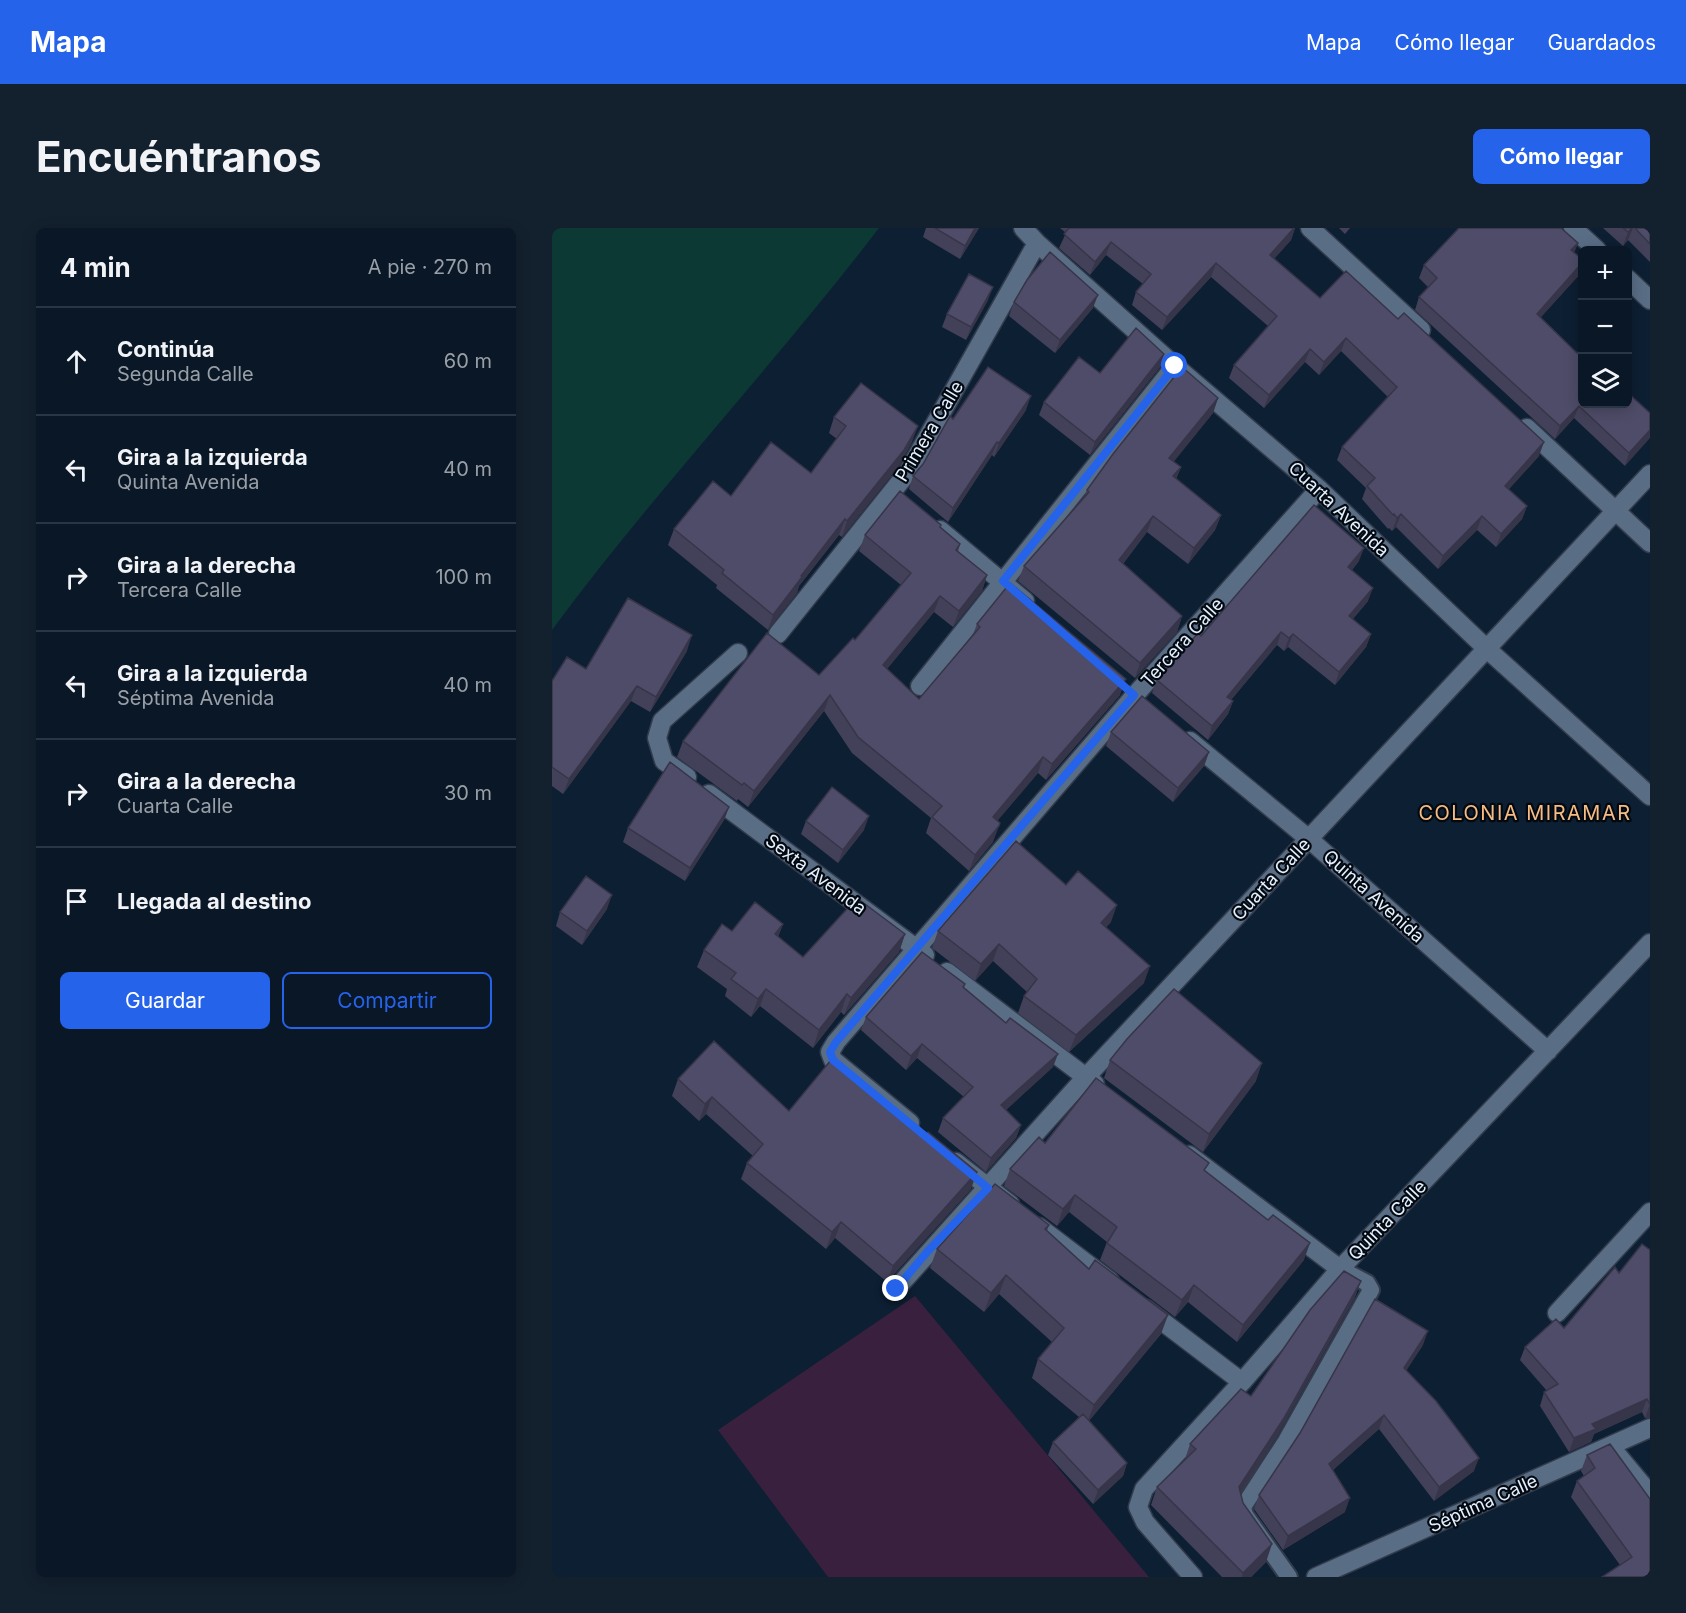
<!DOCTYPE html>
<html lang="es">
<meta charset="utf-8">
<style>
:root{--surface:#0a1726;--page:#13202e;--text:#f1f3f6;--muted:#999fa7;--line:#2a3643;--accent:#2563eb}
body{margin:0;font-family:Inter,sans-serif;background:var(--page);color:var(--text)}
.controls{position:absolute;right:18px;top:18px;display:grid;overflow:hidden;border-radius:9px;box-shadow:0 3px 15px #0003}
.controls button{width:54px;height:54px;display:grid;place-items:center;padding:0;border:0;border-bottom:2px solid var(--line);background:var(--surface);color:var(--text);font:30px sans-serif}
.stop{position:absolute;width:18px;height:18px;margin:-14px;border:4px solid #2563eb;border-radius:50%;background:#fff}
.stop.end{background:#2563eb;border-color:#fff;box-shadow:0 2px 6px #0008}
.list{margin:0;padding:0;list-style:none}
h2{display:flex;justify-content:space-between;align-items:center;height:78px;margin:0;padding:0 24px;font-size:26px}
h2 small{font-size:20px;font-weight:400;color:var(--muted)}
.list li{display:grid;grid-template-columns:39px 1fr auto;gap:18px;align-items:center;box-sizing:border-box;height:108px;padding:0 24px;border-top:2px solid var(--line)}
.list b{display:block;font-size:22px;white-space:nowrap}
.list p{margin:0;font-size:20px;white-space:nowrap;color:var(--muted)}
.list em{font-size:20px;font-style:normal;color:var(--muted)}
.actions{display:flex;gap:12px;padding:18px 24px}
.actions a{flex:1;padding:14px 0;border:2px solid var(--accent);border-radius:9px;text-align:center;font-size:21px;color:var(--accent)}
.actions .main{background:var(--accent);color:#fff}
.icon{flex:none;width:33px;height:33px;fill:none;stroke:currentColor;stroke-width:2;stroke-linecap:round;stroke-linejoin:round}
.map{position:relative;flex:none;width:1098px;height:1349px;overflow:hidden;border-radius:9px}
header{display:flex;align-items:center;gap:36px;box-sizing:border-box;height:84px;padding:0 30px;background:var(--accent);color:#fff}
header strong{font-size:28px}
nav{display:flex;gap:33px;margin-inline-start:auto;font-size:21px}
.intro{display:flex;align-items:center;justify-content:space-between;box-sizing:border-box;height:144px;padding:0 36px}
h1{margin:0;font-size:42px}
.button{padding:15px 27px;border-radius:9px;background:var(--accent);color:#fff;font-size:21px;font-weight:700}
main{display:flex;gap:36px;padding:0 36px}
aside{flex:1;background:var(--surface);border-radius:9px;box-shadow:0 3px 15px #0003}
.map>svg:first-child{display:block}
.green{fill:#3a203f}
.water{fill:#0c3933}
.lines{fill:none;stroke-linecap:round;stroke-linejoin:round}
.lane-casing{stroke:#323b4c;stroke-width:20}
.street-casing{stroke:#323b4c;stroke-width:21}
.lane{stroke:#596d85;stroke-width:16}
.street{stroke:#596d85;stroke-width:18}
.wall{fill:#434159}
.shaded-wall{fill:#373549}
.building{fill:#4e4c68;stroke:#373549;stroke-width:1.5}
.route{stroke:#2563eb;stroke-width:8}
.labels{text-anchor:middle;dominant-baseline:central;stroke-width:4.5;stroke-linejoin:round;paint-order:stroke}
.street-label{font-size:18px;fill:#e4f0fe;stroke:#030911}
.neighbourhood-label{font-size:20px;letter-spacing:1.5px;fill:#f7bc83;stroke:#030911}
</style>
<header>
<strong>Mapa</strong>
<nav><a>Mapa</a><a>Cómo llegar</a><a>Guardados</a></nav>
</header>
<div class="intro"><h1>Encuéntranos</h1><a class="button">Cómo llegar</a></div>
<main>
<aside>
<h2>4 min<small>A pie · 270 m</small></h2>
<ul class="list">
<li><svg class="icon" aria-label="ahead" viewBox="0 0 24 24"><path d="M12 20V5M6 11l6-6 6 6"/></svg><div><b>Continúa</b><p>Segunda Calle</p></div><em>60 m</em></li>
<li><svg class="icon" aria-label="left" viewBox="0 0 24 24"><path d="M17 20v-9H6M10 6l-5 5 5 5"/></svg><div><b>Gira a la izquierda</b><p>Quinta Avenida</p></div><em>40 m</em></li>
<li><svg class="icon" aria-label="right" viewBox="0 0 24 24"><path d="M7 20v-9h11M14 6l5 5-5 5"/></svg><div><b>Gira a la derecha</b><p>Tercera Calle</p></div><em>100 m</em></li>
<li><svg class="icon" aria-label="left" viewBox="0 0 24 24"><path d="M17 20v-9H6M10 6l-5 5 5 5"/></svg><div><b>Gira a la izquierda</b><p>Séptima Avenida</p></div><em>40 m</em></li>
<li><svg class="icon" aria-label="right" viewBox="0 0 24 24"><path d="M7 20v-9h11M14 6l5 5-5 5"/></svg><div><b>Gira a la derecha</b><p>Cuarta Calle</p></div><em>30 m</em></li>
<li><svg class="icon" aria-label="arrive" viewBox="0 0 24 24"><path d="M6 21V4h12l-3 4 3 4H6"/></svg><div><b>Llegada al destino</b></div></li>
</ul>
<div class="actions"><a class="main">Guardar</a><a>Compartir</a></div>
</aside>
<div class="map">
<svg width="1098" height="1349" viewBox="0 0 1098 1349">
<rect width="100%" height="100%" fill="#0d1f33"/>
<!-- green -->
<path class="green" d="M363 1068 597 1349H276L166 1202Z"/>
<!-- water -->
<path class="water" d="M0 0H327C222 137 103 263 0 402Z"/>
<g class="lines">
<!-- lane casing -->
<g class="lane-casing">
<path id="lane" d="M737 1349 693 1287 691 1279 734 1213 819 1062 815 1055 788 1041"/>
</g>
<!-- street casing -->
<g class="street-casing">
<path id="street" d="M471 0 485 15 623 138 767 261 935 421 1098 568
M758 0 869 102
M1021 0 1045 22
M1076 51 1098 72
M975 200 1098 315
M388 302 473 373
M226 406 356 244 485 15
M368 458 623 138
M638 513 757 611 996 823
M135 549 112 533 105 510 110 493 186 425
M157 566 373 727
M395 744 543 856
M358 895 281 832 278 824 284 814 583 467 767 261
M637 927 788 1041
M404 934 458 976
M487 999 558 1053
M344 1061 534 849 1098 246
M594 1081 690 1154
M1005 1085 1098 984
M1058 1218 1098 1266
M641 1349 593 1294 586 1279 592 1261 690 1154 788 1041 1098 715
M764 1349 1098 1200"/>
</g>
<!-- lane -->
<use href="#lane" class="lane"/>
<!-- street -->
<use href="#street" class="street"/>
</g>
<!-- wall -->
<path class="wall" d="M374 0H427L408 31 371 9Z
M508 0H743L739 12 722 31 768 70 987 228 957 261 975 278 970 291 944 319 925 302 886 341 844 299 840 303 837 300 836 301 810 271 814 260 785 232 790 219 836 169 789 123 767 147 753 134 712 180 677 150 682 137 716 98 659 49 610 102 580 77 584 64 591 56 554 27 538 47 507 20 514 5Z
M787 0H798L793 6Z
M1051 0H1098V34L1076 12 1071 18Z
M1026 15 1022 24 1028 46 988 90 1025 125 1098 185 1073 238 1022 190 1003 211 863 82 867 69 876 59 867 50 872 37Z
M436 72 414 112 390 99 395 86Z
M462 74 541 80 503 125 457 88Z
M608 139 538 227 487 187 492 174 548 145Z
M666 170 661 185 621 234 629 239 624 251 669 287 663 302 636 336 595 304 571 336 630 388 625 404 583 450 466 353 472 338 532 269 535 262Z
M474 182 442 229 440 227 396 294 357 261 361 248 371 236 401 191Z
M282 189 360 214 347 238 290 309 287 307 247 358 245 365 216 402 164 360 165 357 116 317 122 301 179 268 259 245 285 211 277 205Z
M388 299 408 316 406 324 435 347 430 363 401 399 382 384 335 441 367 471 420 409 425 396 568 467 494 552 486 545 445 593 441 614 417 643 374 605 379 590 300 525 272 483 196 579 186 571 185 573 125 529 131 513 267 447 303 412 349 357 307 323 313 307Z
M807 333 800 342 816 373 801 391 819 406 814 419 783 457 736 419 732 423 725 417 679 472 681 473 676 486 656 512 600 465 605 452 649 408Z
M135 423 98 484 79 473 11 566 0 558V453L34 441Z
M559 504 657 524 652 538 621 574 554 518Z
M177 579 172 592 133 653 71 614 76 600Z
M254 593 312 602 286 635 249 606Z
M514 657 559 694 554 699 592 755 517 824 466 785 472 768 475 764 441 733 423 753 380 720 386 703Z
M55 681 30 717 4 698 8 684Z
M231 696 226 709 251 729 353 706 347 724 292 787 289 784 261 820 208 778 199 789 173 768 175 761 145 739 152 722 180 703Z
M413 756 412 760 501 839 454 882 469 897 464 910 434 944 386 904 391 890 412 869 365 830 354 842 309 802 314 789Z
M558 832 704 853 651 924 552 850Z
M126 851 237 883 419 961 335 1054 283 1010 274 1021 189 951 195 935 201 928 154 886 147 893 120 868Z
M493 915 654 944 752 1032 685 1114 636 1074 623 1089 548 1032 555 1014 517 984 505 998 452 958 458 941Z
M497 997 495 1003 609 1106 537 1193 575 1235 571 1248 541 1276 496 1227 501 1214 527 1189 480 1150 486 1131 500 1114 447 1066 432 1084 378 1040 385 1021Z
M1098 1022V1190H1093L1090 1184 1042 1206 1039 1214 1017 1224 988 1178 992 1164 995 1163 968 1132 973 1119 1012 1100 1067 1045Z
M809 1053 802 1071 725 1208 689 1265 691 1275 714 1334 699 1349H670L599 1277 605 1259 633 1231 638 1216 699 1168Z
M871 1117 854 1142 922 1243 882 1273 827 1201 781 1242 793 1284 731 1322 702 1281 707 1267Z
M1035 1227 1098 1271V1349L1068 1337 1019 1269 1025 1253 1032 1248 1029 1243Z"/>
<!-- shaded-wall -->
<path class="shaded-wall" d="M423 0H427L408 31 413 18Z
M742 0H743L739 12 713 41 718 27Z
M1080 0H1081L1076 12 1071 18 1076 4Z
M559 14 554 27 538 47 543 34Z
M1026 15 1021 28 1019 22Z
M664 35 659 49 610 102 615 89Z
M1030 35V39L1028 46 980 99 985 86Z
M441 59 436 72 414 112 419 99Z
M546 67 541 80 503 125 508 112Z
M794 110 789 123 767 147 772 134Z
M758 121 753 134 712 180 717 167Z
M612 126 608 139 538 227 543 214Z
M479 168 474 182 442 229 447 215Z
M666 170 661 185 612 246 617 230Z
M1027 178 1022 190 1003 211 1008 198Z
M366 198 360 214 347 238 290 309 295 293Z
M1098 202V210L1073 238 1077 225Z
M445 214 440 227 396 294 401 280Z
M992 214 987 228 948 271 953 258Z
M629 239 623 254 621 248Z
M975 278 970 291 944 319 949 306Z
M849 286 844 299 840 303 845 290Z
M669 287 663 302 636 336 642 320Z
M601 288 595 304 562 347 567 332Z
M930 288 925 302 886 341 891 328Z
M293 291 287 307 247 358 245 365 216 402 221 387 249 348Z
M812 320 807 333 791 352 796 339Z
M435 347 430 363 401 399 407 383Z
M821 360 816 373 792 401 797 388Z
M388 368 382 384 325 453 331 437Z
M630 388 625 404 583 450 588 435Z
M729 404 725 417 670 482 675 469Z
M741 406 736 419 732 423 737 410Z
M819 406 814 419 783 457 787 444Z
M140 407 135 423 98 484 104 469Z
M574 451 568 467 494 552 500 536Z
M85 458 79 473 11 566 17 551Z
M278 467 272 483 196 579 202 563Z
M681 473 676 486 656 512 660 498Z
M657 524 652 538 621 574 626 560Z
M491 529 486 545 435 605 441 589Z
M177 579 172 592 133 653 138 640Z
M317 588 312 602 286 635 291 622Z
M447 598 441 614 417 643 423 627Z
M60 667 55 681 30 717 35 703Z
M565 677 559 694 543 712 549 695Z
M231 696 224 714 223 706Z
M353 706 347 724 292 787 299 770Z
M447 716 441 733 423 753 429 736Z
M598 738 592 755 517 824 524 807Z
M214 761 208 778 199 789 206 771Z
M295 766 289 784 261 820 267 802Z
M370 816 365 830 354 842 359 828Z
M506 826 501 839 444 891 449 877Z
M710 835 704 853 651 924 657 906Z
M160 869 154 886 147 893 153 876Z
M469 897 464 910 434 944 439 930Z
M425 944 419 961 335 1054 341 1038Z
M523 967 517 984 505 998 511 981Z
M289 994 283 1010 274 1021 280 1004Z
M758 1015 752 1032 685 1114 691 1097Z
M454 1047 447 1066 432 1084 439 1065Z
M809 1053 802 1071 725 1208 681 1277 687 1259Z
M642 1057 636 1074 623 1089 630 1072Z
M616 1087 609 1106 535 1195 542 1177Z
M876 1103 871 1117 847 1154 852 1140Z
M1095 1171 1090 1184 1042 1206 1039 1214 1017 1224 1022 1210 1040 1196Z
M1098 1176V1190H1093Z
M832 1187 827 1201 772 1250 777 1236Z
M927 1230 922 1243 882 1273 887 1259Z
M575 1235 571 1248 541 1276 546 1262Z
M798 1270 793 1284 731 1322 736 1308Z
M720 1316 714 1334 699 1349H690L691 1345Z"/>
<!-- building -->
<path class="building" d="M383 0H423L413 18Z
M517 0H742L718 27 768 70 794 43 846 91 852 85 992 214 953 258 975 278 949 306 930 288 891 328 849 286 845 290 842 286 841 287 815 258 823 250 790 219 845 159 794 110 772 134 758 121 717 167 682 137 725 88 664 35 615 89 584 64 599 46 559 14 543 34 512 6Z
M907 0H1009L1026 15 1019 22 1030 31V35L985 86 1025 125 1027 123 1030 126V176H1076V165L1098 185V202L1077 225 1027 178 1008 198 867 69 885 50 872 37Z
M1071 0H1080L1076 4Z
M1083 0H1098V16Z
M498 24 546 67 508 112 462 74 475 52Z
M417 46 441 59 419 99 395 86Z
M584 100 612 126 543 214 492 174 527 129 548 145Z
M436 139 479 168 447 215 445 214 401 280 361 248 371 236 398 188 401 191Z
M630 139 666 170 617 230 629 239 621 248 669 287 642 320 601 288 567 332 630 388 588 435 472 338 537 264 535 262 561 226Z
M309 155 366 198 352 222 295 293 293 291 249 348 250 349 221 387 170 345 172 342 122 301 161 253 179 268 219 214 259 245 294 198 282 189Z
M348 263 389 297 388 299 408 316 404 322 435 347 407 383 388 368 331 437 367 471 428 399 425 396 458 355 574 451 500 536 491 529 441 589 448 595 447 598 423 627 380 589 390 578 306 509 278 467 202 563 192 555 190 557 131 513 215 405 267 447 301 410 303 412 359 345 313 307Z
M762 277 812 320 796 339 821 360 797 388 819 406 787 444 741 406 737 410 729 404 675 469 681 473 660 498 605 452 646 405 649 408Z
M76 370 140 407 104 469 85 458 17 551 0 539V453L15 429 34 441Z
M590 468 657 524 626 560 559 504Z
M118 534 177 579 138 640 76 600Z
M280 559 317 588 291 622 254 593Z
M464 613 514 657 526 643 565 677 549 695 598 738 524 807 472 768 485 751 447 716 429 736 386 703Z
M34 648 60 667 35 703 8 684Z
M305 670 353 706 299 770 295 766 267 802 214 761 206 771 179 751 184 745 152 722 170 696 180 703 203 674 231 696 223 706 251 729Z
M370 724 413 756 411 759 454 795 458 790 506 826 449 877 469 897 439 930 391 890 421 859 370 816 359 828 314 789Z
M622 761 710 835 657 906 558 832 575 811Z
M162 813 237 883 279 832 373 907 376 904 425 944 341 1038 289 994 280 1004 195 935 211 916 160 869 153 876 126 851Z
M544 850 657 935 652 942 716 992 721 987 758 1015 691 1097 642 1057 630 1072 555 1015 565 999 523 967 511 981 458 941 487 909 493 915Z
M443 956 497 997 493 1001 537 1041 543 1032 616 1087 542 1177 486 1131 512 1100 454 1047 439 1065 385 1021Z
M1090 1016 1098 1022V1176L1095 1171 1040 1196 1044 1201 1022 1210 992 1164 1006 1156 973 1119 1004 1091 1012 1100 1063 1039 1067 1045Z
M792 1043 809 1053 732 1190 687 1259 691 1275 720 1316 691 1345 605 1259 644 1221 638 1216 689 1161 699 1168 758 1082Z
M823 1071 876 1103 852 1140 884 1173 927 1230 887 1259 832 1187 777 1236 798 1270 736 1308 707 1267 748 1205Z
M531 1186 575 1235 546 1262 501 1214Z
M1058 1216 1098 1271V1349H1050L1080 1329 1025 1253 1043 1240 1035 1227Z"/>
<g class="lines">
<!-- route -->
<path class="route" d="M344 1061 375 1024 436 960 281 832 278 824 284 814 582 467 451 353 623 138"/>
</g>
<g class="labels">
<!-- street labels -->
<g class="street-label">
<text transform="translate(377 203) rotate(-59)">Primera Calle</text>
<text transform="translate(787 281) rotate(43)">Cuarta Avenida</text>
<text transform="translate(630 414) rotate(-48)">Tercera Calle</text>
<text transform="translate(264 646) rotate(37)">Sexta Avenida</text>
<text transform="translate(719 651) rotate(-47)">Cuarta Calle</text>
<text transform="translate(822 668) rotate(42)">Quinta Avenida</text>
<text transform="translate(835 992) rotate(-46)">Quinta Calle</text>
<text transform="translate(931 1275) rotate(-24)">Séptima Calle</text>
</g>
<!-- neighbourhood labels -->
<g class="neighbourhood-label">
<text x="973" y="585">COLONIA MIRAMAR</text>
</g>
</g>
</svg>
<div class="controls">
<button>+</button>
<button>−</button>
<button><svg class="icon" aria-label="layers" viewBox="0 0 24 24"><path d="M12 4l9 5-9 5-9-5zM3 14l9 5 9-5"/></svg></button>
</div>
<div class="stop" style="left:623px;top:138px"></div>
<div class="stop end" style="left:344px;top:1061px"></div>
</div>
</main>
